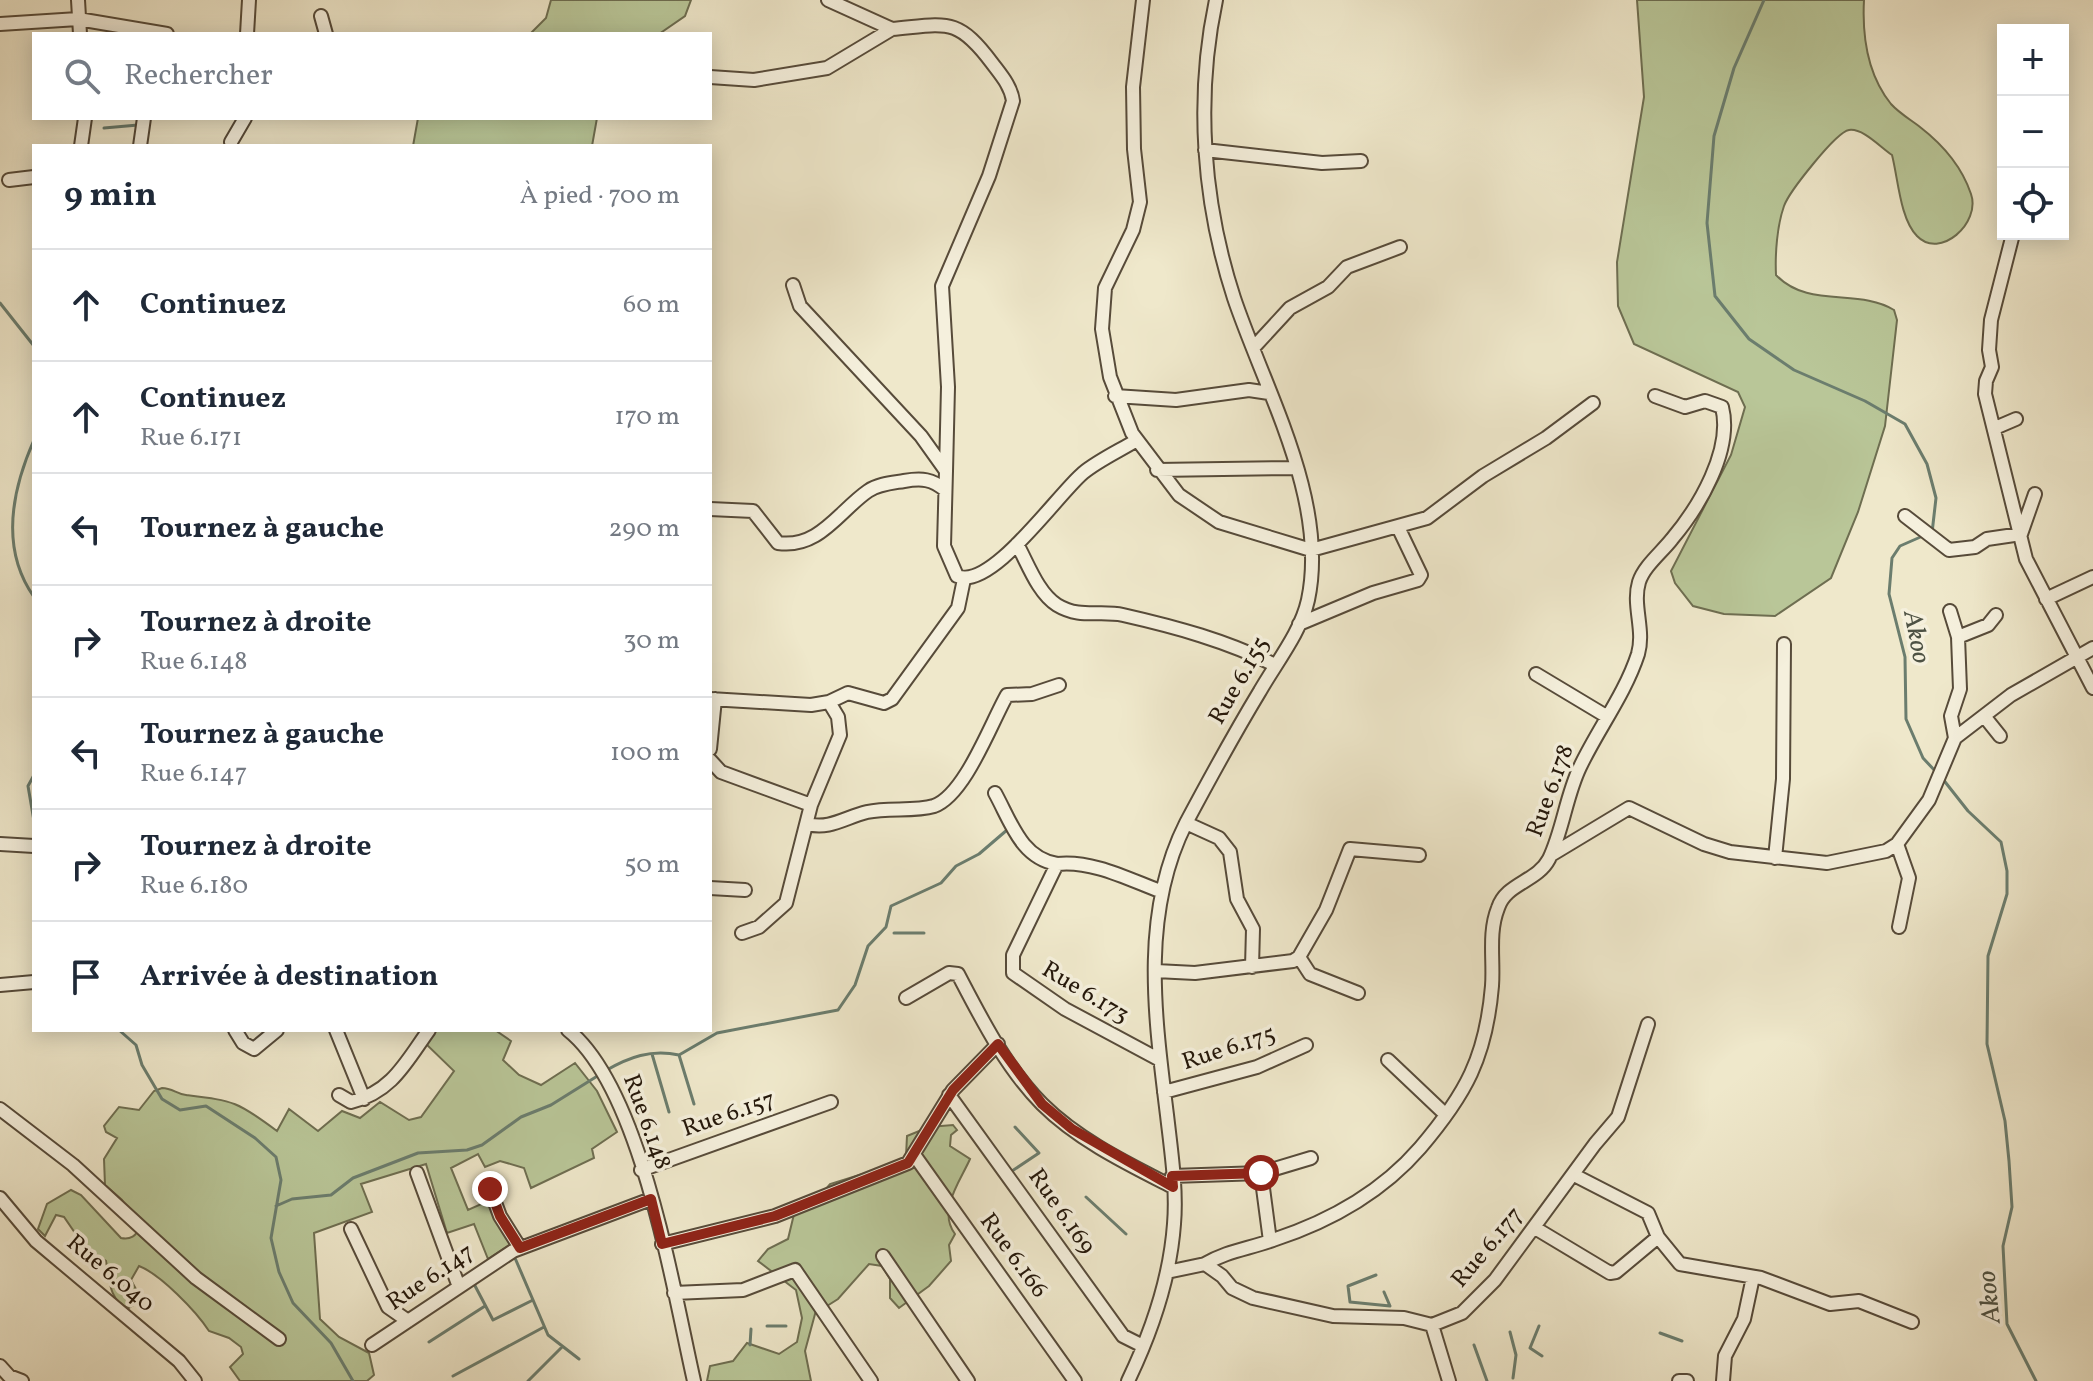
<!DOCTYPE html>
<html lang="fr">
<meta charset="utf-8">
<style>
:root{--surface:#fff;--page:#f6f6f7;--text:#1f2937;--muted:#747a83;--line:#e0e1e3}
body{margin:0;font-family:Vollkorn,serif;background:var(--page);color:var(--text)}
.controls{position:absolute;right:24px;top:24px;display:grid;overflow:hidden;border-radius:0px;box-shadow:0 4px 20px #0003}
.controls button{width:72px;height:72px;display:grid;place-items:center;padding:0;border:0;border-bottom:2px solid var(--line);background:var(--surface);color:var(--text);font:40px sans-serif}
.stop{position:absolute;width:24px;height:24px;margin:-18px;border:6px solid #8f2418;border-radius:50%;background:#fff}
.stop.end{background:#8f2418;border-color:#fff;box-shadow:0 2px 8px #0008}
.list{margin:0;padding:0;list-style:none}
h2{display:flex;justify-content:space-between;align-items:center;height:104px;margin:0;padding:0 32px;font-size:34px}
h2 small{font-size:26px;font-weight:400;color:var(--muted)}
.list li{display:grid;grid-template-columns:52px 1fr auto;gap:24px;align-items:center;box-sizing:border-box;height:112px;padding:0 32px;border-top:2px solid var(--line)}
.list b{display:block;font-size:30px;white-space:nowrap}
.list p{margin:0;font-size:26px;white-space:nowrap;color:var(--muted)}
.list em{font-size:26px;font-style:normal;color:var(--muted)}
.icon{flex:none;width:44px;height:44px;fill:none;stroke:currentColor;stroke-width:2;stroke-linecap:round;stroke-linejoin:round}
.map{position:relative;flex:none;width:2093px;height:1381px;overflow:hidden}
.search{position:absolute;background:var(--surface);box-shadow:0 4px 20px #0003;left:32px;top:32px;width:680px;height:88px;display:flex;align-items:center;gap:20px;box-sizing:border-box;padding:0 28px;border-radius:0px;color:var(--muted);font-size:30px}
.panel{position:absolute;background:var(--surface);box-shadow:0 4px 20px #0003;left:32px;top:144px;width:680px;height:888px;border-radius:0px}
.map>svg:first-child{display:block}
.green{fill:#b9c698;stroke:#6e6e51;stroke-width:2}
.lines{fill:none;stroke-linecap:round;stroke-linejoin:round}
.stream{stroke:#6b7d6e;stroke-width:3}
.minor-casing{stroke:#574b3a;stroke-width:16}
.minor{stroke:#f5f0dd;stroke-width:12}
.route{stroke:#8f2418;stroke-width:10}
.labels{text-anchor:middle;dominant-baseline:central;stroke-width:7;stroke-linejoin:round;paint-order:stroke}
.street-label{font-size:24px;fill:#24170a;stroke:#f5f0dd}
.water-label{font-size:26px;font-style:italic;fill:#4e5244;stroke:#f5f0dd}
</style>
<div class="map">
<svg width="2093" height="1381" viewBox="0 0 2093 1381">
<rect width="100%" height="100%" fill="#efe8cb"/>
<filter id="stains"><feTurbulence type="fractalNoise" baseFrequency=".0025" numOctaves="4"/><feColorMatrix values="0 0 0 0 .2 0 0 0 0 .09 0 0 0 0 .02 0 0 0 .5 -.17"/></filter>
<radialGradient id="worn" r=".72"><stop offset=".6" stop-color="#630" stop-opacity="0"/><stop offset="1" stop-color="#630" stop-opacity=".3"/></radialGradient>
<!-- green -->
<path class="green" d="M551 0H691L685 16 659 34H530L546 18Z
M1637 0H1864C1862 37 1867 74 1891 104 1899 113 1911 120 1920 127 1942 144 1962 167 1971 194 1981 223 1940 260 1917 236 1900 219 1898 178 1892 155 1880 147 1863 128 1849 130 1836 132 1789 192 1784 206 1777 226 1775 254 1776 275 1808 309 1859 288 1894 310L1897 320 1885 426 1858 512 1831 578 1775 616 1724 614 1693 606 1675 583 1671 571 1731 455 1745 407 1738 392 1634 344 1618 306 1617 262 1644 97Z
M418 118H597L592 146H413Z
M436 1030H495L511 1041 503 1060 519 1075 541 1085 575 1063 597 1091 617 1132 592 1149 594 1158 531 1188 524 1168 500 1161 485 1167 478 1154 451 1168 468 1210 488 1201 511 1244 488 1259 474 1224 447 1233 426 1164 361 1184 372 1212 314 1233 320 1319 339 1337 369 1353 374 1375 367 1381H240L230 1367 243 1354 241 1347 229 1338 209 1331C196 1311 160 1274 139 1266L131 1280 137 1291 135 1304 129 1308C109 1303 109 1277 106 1261L86 1249 64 1217 56 1215 45 1236 38 1229 47 1204 71 1190 81 1195 121 1238C130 1240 137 1236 139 1227L122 1200 105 1185 104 1159 117 1138 106 1132 104 1126 119 1107 139 1110 154 1091 162 1088C172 1088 177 1094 186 1095 234 1101 237 1101 277 1131L289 1109 318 1131 342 1111 360 1118 380 1102 409 1120 421 1117 454 1071 425 1043Z
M953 1125 957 1130 951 1135 950 1146 970 1159C961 1180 937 1210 955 1234L949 1245 951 1261 929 1286 899 1308 890 1298V1279L882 1266 869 1264 838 1299 827 1306 818 1303 805 1351 811 1381H707L710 1366 733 1361 747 1343 779 1354 797 1342 802 1318 796 1290 758 1261 768 1249 788 1239 795 1210 819 1197 830 1184 901 1162 906 1156 907 1136 929 1127Z"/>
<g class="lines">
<!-- stream -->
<path class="stream" d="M1764 0 1734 68 1714 136 1707 223 1715 296 1749 339 1794 370 1865 401 1905 424 1927 464 1936 498 1932 533
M104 128 138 125
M0 303 34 346
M34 440C11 492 0 549 34 597
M1925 535 1900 546 1892 558 1889 594 1905 657 1906 719 1923 758 1937 773
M34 775 28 786 34 821
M1942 778 1968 811 2001 842 2007 871V894L1988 956 1987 1044 2005 1121 2009 1161 2012 1207 2003 1246 2007 1324 2036 1381
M894 933H924
M119 1030 136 1045 142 1065 162 1099 180 1110 206 1106 255 1138 276 1157 281 1180 271 1238 279 1272 293 1303 331 1343 353 1381
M652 1054 669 1112
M679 1055 694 1104
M605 1071C629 1057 651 1049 679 1055L717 1033 838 1010 855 985 868 946 886 927 891 906 941 883 956 866 979 854 1007 830
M1012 1171 1039 1153 1015 1127
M1086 1197 1126 1234
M276 1206 292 1199 331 1195 353 1178 418 1153 467 1150 482 1145 521 1117 551 1105 599 1075
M515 1258 548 1335 579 1359
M1376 1275 1348 1286 1350 1302 1390 1306 1384 1292
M473 1282 493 1320 533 1300
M767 1326H786
M1539 1326 1530 1348 1542 1356
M1510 1332 1516 1355 1513 1378
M1660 1333 1682 1341
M429 1342 485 1306
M750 1345 751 1329
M1474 1345 1487 1381
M453 1376 544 1327
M528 1381 562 1347"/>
<!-- minor casing -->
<g class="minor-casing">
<path id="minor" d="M78 0 80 34
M1143 0 1133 87 1134 149 1140 202 1133 230 1105 288 1102 329 1110 377 1132 433 1179 495 1219 522 1311 550 1427 518 1483 476 1546 438 1593 403
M321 16 326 34
M0 24 78 19 167 34
M892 29C946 24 957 16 992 63 1001 75 1011 86 1013 101L989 176 942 286 948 387 946 471
M247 34 249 0
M710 77 754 80 827 68 892 29 828 0
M231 142 245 118
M81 146 85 118
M140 146 144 118
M1205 150 1322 163 1361 161
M9 180 34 177
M2013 234 1991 320 1989 350 1992 367 1986 381 1985 394 2026 559 2093 688
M793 285 800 306 921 436 946 471 944 546 957 576C991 591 1057 495 1083 473 1099 460 1119 451 1137 440
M1255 346 1290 308 1328 287 1347 267 1400 247
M1115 396 1176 400 1249 390 1269 393
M1995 428 2016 419
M1157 470 1295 468
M710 509 753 511 778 543C819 549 839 511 868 491 878 484 892 483 904 481 922 478 932 479 945 490
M1905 516 1949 550 1975 547 1987 539 2021 534 2035 494
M1017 544C1028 564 1038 593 1057 605 1080 619 1100 610 1123 615 1176 627 1227 641 1275 665
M2046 599 2093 577
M1950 611 1958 637
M1299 624 1373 593 1418 580 1421 575 1399 529
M1536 674 1606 716
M710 699 811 705 829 702 848 693 884 703 892 699 958 608 964 579
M1984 716 2000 736
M1955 738 1951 716 1960 689 1958 637 1988 625 1996 615
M710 749 715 699
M710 760 721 772 811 805
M995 793C1011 822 1021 858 1057 864L1013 955V973L1065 1009 1160 1060
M1186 823 1219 838 1230 852 1237 899 1253 929 1252 967
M808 824C829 830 846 817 867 812 888 807 914 812 934 806 965 795 991 723 1007 695L1032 694 1059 685
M0 844 34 846
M1897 844 1909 878 1899 927
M1551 855 1629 808 1704 844 1730 852 1827 863 1886 851 1897 844 1929 800 1955 738 2011 695 2093 648
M1775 858 1783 779 1784 644
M1057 864C1092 860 1128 879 1160 891
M710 888 745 890
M742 933 759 927 786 903 811 805 840 735 838 717 829 702
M1299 957 1310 974 1358 993
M1156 971 1195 973 1293 961 1299 957 1326 910 1350 849 1419 855
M0 985 34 982
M906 998 949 973 958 974C981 1018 1006 1068 1042 1104 1078 1140 1128 1164 1173 1187
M235 1030 243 1043 254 1049 277 1030
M336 1030 364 1099
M568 1030C641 1088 673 1289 694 1381
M1388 1060 1446 1115
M1164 1092 1257 1067 1306 1045
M339 1095 351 1102C392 1092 406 1062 429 1030
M949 1095 1123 1336 1143 1346
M0 1109 73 1165 196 1278 279 1339
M915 1156 1075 1381
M641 1170 831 1102
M417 1173 459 1287
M1261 1173 1270 1241
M1574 1175 1648 1213 1658 1237 1680 1264 1761 1278 1830 1304 1859 1301 1912 1322
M1172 1176 1261 1173 1311 1158
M490 1189 500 1216 520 1248
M0 1198 36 1241 179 1361 195 1381
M1535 1228 1610 1273 1616 1272 1658 1237
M351 1229 388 1307 408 1321
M662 1244 775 1216 908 1163 953 1090 998 1044
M883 1256 968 1381
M1205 1264C1227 1251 1248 1249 1273 1240 1328 1222 1381 1193 1420 1148 1466 1094 1486 1057 1492 986 1494 960 1488 933 1498 908 1506 883 1537 882 1549 859 1563 830 1566 796 1580 767 1598 729 1625 694 1638 654 1645 630 1632 605 1639 582 1644 566 1662 552 1672 539 1699 507 1733 450 1722 407L1705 401 1685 407 1655 396
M1167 1272 1205 1264 1222 1276 1232 1288 1253 1298 1333 1316 1404 1318 1432 1325 1462 1313 1495 1280 1595 1144 1618 1117 1648 1024
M674 1293 743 1290 795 1270 871 1381
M1432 1325 1449 1381
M372 1345 513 1251 651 1199
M0 1366 9 1376 22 1381
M1128 1381C1152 1331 1170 1279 1174 1224 1177 1189 1171 1150 1167 1115 1155 1017 1140 914 1186 823 1210 778 1234 734 1260 691 1276 663 1301 632 1308 600 1329 501 1265 390 1234 298 1203 203 1195 99 1216 0
M1679 1381H1687
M1723 1381 1725 1356 1744 1319 1753 1277"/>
</g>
<!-- minor -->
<use href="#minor" class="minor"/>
</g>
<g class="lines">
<!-- route -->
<path class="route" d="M490 1189 500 1216 520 1248 651 1199 662 1244 775 1216 908 1163 953 1090 998 1044 1042 1104 1072 1129 1173 1187 1172 1176 1261 1173"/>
</g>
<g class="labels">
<!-- street labels -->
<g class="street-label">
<text transform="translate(1240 681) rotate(-60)">Rue 6.155</text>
<text transform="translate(1551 791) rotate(-70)">Rue 6.178</text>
<text transform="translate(1085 993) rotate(31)">Rue 6.173</text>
<text transform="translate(1229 1049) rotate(-18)">Rue 6.175</text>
<text transform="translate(729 1115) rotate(-19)">Rue 6.157</text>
<text transform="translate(646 1122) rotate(70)">Rue 6.148</text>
<text transform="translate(1061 1212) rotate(55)">Rue 6.169</text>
<text transform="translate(1488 1248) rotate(-50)">Rue 6.177</text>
<text transform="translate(1013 1256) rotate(54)">Rue 6.166</text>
<text transform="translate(110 1274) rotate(40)">Rue 6.040</text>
<text transform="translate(431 1278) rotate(-34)">Rue 6.147</text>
</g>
<!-- water labels -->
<g class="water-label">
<text transform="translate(1916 637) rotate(79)">Akoo</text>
<text transform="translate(1990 1297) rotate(-96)">Akoo</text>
</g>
</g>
<rect width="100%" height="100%" filter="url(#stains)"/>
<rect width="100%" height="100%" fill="url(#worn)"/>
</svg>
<div class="controls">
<button>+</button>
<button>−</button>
<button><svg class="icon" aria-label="locate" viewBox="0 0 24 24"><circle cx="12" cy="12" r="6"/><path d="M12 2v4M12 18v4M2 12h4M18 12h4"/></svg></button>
</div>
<div class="stop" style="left:1261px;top:1173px"></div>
<div class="stop end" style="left:490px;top:1189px"></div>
<div class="search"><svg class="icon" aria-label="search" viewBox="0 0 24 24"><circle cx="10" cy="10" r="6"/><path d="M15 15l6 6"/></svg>Rechercher</div>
<section class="panel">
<h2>9 min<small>À pied · 700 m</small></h2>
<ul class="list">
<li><svg class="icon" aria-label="ahead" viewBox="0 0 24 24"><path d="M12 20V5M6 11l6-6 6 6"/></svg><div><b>Continuez</b></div><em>60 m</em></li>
<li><svg class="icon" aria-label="ahead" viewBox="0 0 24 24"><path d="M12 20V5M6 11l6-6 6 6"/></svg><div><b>Continuez</b><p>Rue 6.171</p></div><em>170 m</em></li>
<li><svg class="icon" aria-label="left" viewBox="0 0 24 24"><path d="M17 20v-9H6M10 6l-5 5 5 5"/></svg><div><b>Tournez à gauche</b></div><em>290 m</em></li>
<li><svg class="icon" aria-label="right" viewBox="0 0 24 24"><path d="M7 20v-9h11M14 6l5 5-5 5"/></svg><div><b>Tournez à droite</b><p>Rue 6.148</p></div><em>30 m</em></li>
<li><svg class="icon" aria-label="left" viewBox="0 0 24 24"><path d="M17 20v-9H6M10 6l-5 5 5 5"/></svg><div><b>Tournez à gauche</b><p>Rue 6.147</p></div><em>100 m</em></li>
<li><svg class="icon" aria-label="right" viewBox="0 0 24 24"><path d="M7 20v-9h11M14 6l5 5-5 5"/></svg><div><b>Tournez à droite</b><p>Rue 6.180</p></div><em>50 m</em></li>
<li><svg class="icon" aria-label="arrive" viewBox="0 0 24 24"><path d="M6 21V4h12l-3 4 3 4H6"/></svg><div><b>Arrivée à destination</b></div></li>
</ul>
</section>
</div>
